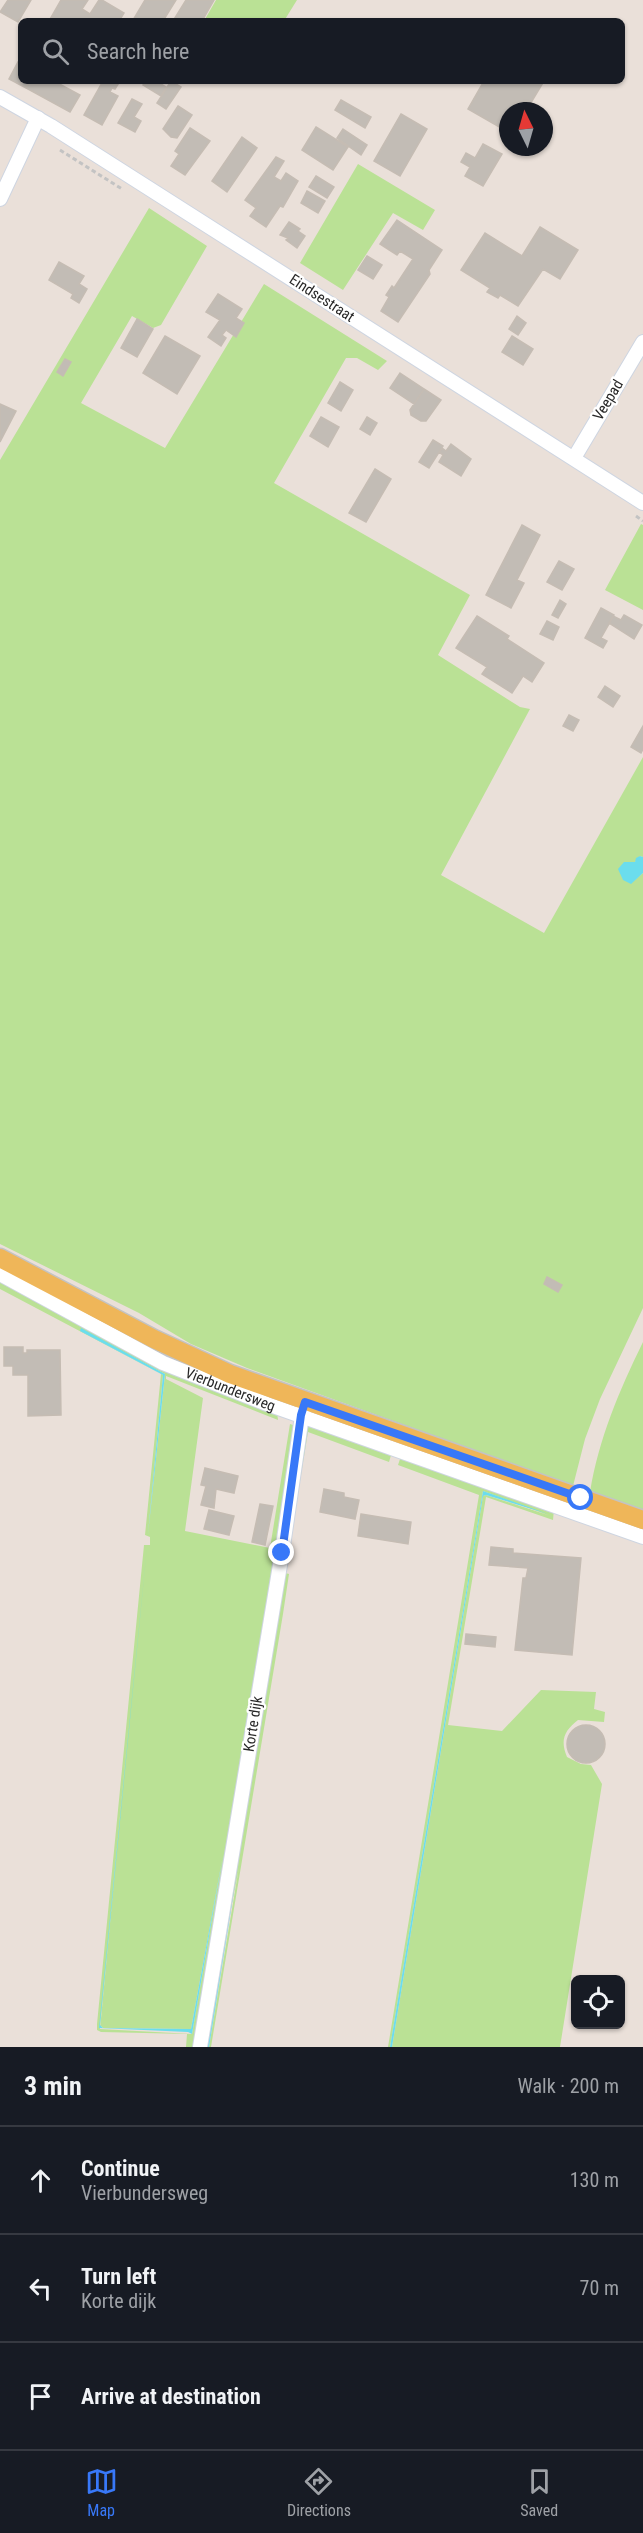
<!DOCTYPE html>
<meta charset="utf-8">
<style>
:root{--surface:#171b24;--page:#20242c;--text:#f1f3f6;--muted:#9ea1a6;--line:#363941;--accent:#3878f8}
body{margin:0;font-family:"Roboto Condensed",sans-serif;background:var(--page);color:var(--text)}
.controls{position:absolute;right:18px;bottom:18px;display:grid;overflow:hidden;border-radius:9px;box-shadow:0 2px 4px #0004}
.controls button{width:54px;height:54px;display:grid;place-items:center;padding:0;border:0;border-bottom:2px solid var(--line);background:var(--surface);color:var(--text);font:30px sans-serif}
.compass{position:absolute;left:499px;top:102px;width:54px;height:54px;border-radius:50%;background:var(--surface);box-shadow:0 2px 4px #0004;rotate:355deg}
.stop{position:absolute;width:18px;height:18px;margin:-14px;border:4px solid #3878f8;border-radius:50%;background:#fff}
.stop.end{background:#3878f8;border-color:#fff;box-shadow:0 2px 6px #0008}
.list{margin:0;padding:0;list-style:none}
h2{display:flex;justify-content:space-between;align-items:center;height:78px;margin:0;padding:0 24px;font-size:26px}
h2 small{font-size:20px;font-weight:400;color:var(--muted)}
.list li{display:grid;grid-template-columns:39px 1fr auto;gap:18px;align-items:center;box-sizing:border-box;height:108px;padding:0 24px;border-top:2px solid var(--line)}
.list b{display:block;font-size:22px;white-space:nowrap}
.list p{margin:0;font-size:20px;white-space:nowrap;color:var(--muted)}
.list em{font-size:20px;font-style:normal;color:var(--muted)}
.icon{flex:none;width:33px;height:33px;fill:none;stroke:currentColor;stroke-width:2;stroke-linecap:round;stroke-linejoin:round}
.map{position:relative;flex:none;width:643px;height:2047px;overflow:hidden}
.search{position:absolute;background:var(--surface);box-shadow:0 2px 4px #0004;left:18px;right:18px;top:18px;height:66px;display:flex;align-items:center;gap:15px;box-sizing:border-box;padding:0 21px;border-radius:9px;color:var(--muted);font-size:22px}
.sheet{height:402px;background:var(--surface)}
nav{display:flex;justify-content:space-around;align-items:center;box-sizing:border-box;height:84px;border-top:2px solid var(--line);background:var(--surface);font-size:16px;color:var(--muted)}
nav a{display:grid;justify-items:center;gap:3px}
nav .on{color:var(--accent)}
.map>svg:first-child{display:block}
.green{fill:#bae195;fill-rule:evenodd}
.water{fill:#6bdded}
.building{fill:#c2bcb5;stroke:#c5bcb3;stroke-width:1.5}
.lines{fill:none;stroke-linecap:round;stroke-linejoin:round}
.minor-casing{stroke:#ced5e1;stroke-width:16}
.major-casing{stroke:#c3c3c3;stroke-width:21}
.path{stroke:#c3c3c3;stroke-width:3;stroke-dasharray:4.5 3;stroke-linecap:butt}
.minor{stroke:#fff;stroke-width:14}
.major{stroke:#efb659;stroke-width:18}
.route{stroke:#3878f8;stroke-width:8}
.labels{text-anchor:middle;dominant-baseline:central;stroke-width:4.5;stroke-linejoin:round;paint-order:stroke}
.street-label{font-size:15px;fill:#282828;stroke:#fff}
</style>
<div class="map">
<svg width="643" height="2047" viewBox="0 0 643 2047">
<rect width="100%" height="100%" fill="#eae0d9"/>
<!-- green -->
<path class="green" d="M216 0H297L284 21H204Z
M358 164 435 210 423 230 393 213 343 290 300 263Z
M149 208 207 246 161 325 153 328 132 316 81 403 165 448 264 284 387 361 378 370 357 358H346L274 483 470 595 438 655 520 707 530 709 441 875 544 933 643 757V857L640 856 635 862H628L631 883 643 873V1308L600 1399 585 1439 573 1486 247 1368 191 1344 139 1313 0 1244V460Z
M641 524 643 525V610L605 590Z
M0 1279 277 1412 278 1420 166 1376V1379L203 1398 185 1531 270 1548 290 1424 296 1426 195 2047H186L187 2034 101 2032 97 2030V2024L144 1545H150V1537L145 1535 161 1374 0 1289ZM81 1329 165 1374 148 1534 163 1375 81 1331ZM130 1712 100 2025 103 2028 191 2029 223 1855 192 2034 100 2029Z
M643 1342V1511L590 1492C599 1438 619 1391 643 1342Z
M304 1421 392 1452 389 1462 308 1432 285 1573 289 1574 283 1614 211 2047H209L239 1867 220 1965Z
M401 1456 554 1509 553 1520 486 1497 448 1725 502 1731 541 1690 596 1692 594 1709 605 1712 604 1722 578 1720C564 1731 560 1740 567 1757L581 1764 591 1765 602 1784 560 2047H392L483 1496 486 1495 548 1515 483 1491 390 2047H388L479 1495 398 1465Z"/>
<!-- water -->
<path class="water" d="M640 856 643 857V873L631 884 623 880 618 869 624 862H635L636 858Z
M81 1328 165 1374 148 1534 163 1375 80 1331Z
M483 1491 548 1514 486 1495 483 1496 392 2047H390Z
M147 1547 100 2025 103 2028 191 2029 223 1855 192 2034 188 2032 99 2028Z
M238 1866 209 2047H207Z"/>
<!-- building -->
<path class="building" d="M8 0H31L18 22 0 12Z
M61 0H88L82 9 90 14 99 0H102L124 13 119 21H49Z
M145 0H176L163 21H136L133 20Z
M186 0H214L202 21H173Z
M18 62 21 63V81H30L26 88 9 79Z
M30 81H54L80 95 70 112 26 88Z
M103 81H120L115 89 112 88 110 92 118 96 102 125 84 115Z
M145 81H156L166 87 161 96 143 85Z
M171 81 181 87 166 109 157 103Z
M484 81H544L526 111H508V132L468 109Z
M132 99 142 104 134 117 141 121 135 132 118 123Z
M341 100 371 117 365 128 335 110Z
M178 106 192 115 177 138 171 137 163 129Z
M401 114 427 129 400 176 374 161Z
M316 127 348 147 333 170 302 150Z
M190 128 210 141 185 175 171 166 179 154 175 151Z
M343 129 367 145 361 155 337 138Z
M242 137 257 148 227 192 212 181Z
M483 144 502 154 483 186 465 176 470 167 461 162 466 153 475 158Z
M276 157 284 161 274 177 281 181 286 173 298 181 283 207 280 206 266 227 250 216 256 208 245 200Z
M316 176 334 187 327 198 309 187Z
M307 191 325 201 318 213 301 203Z
M397 220 442 250 429 270 430 274 398 322 381 311 389 297 386 295 392 286 394 288 413 259 400 251 397 255 380 244Z
M289 222 300 229 298 231 305 236 297 248 286 240 288 238 280 235Z
M540 227 578 250 560 279 543 269 518 306 500 295 498 298 487 292 490 288 461 270 485 233 522 256Z
M367 256 382 265 373 279 358 270Z
M59 262 84 276 79 284 87 289 79 303 71 298 73 294 49 280Z
M218 294 242 309 236 318 244 323 236 337 226 330 222 335 226 338 221 346 208 337 220 320 206 312Z
M517 316 526 323 518 335 509 329Z
M137 319 153 329 137 357 121 348Z
M165 336 200 356 177 394 143 373Z
M512 336 533 349 523 365 502 352Z
M65 359 71 362 63 376 57 372Z
M400 373 424 389 414 404 390 388Z
M340 382 353 390 341 411 328 403Z
M424 389 441 400 426 421H421L411 415 410 410Z
M0 404 16 411 0 442Z
M321 417 339 427 328 447 310 436Z
M367 417 377 423 370 435 360 429Z
M433 440 443 446 429 468 419 462Z
M451 444 471 459 461 476 439 462 443 455 439 452 442 448 446 451Z
M375 469 391 479 366 522 349 513Z
M522 525 540 535 517 580 524 583 511 608 486 595Z
M559 561 574 569 562 590 547 582Z
M560 600 566 604 558 618 552 615Z
M601 608 614 615 601 638 607 641 603 648 585 638Z
M624 615 642 625 634 639 609 623 613 616 621 620Z
M477 616 509 636 507 639 544 663 532 682 523 676 512 693 482 674 487 667 456 648Z
M547 621 559 627 553 640 540 634Z
M605 686 620 696 613 707 598 697Z
M569 715 579 720 573 731 563 726Z
M643 726V749L641 753 631 747Z
M547 1277 562 1285 558 1292 544 1284Z
M4 1347H23V1353H27V1350H60L61 1415 28 1416V1375H13V1366H4Z
M205 1468 238 1476 234 1493 216 1489 214 1508 201 1505 206 1486 201 1485Z
M324 1489 344 1493V1497L359 1500 355 1519 320 1512Z
M260 1504 273 1506 265 1545 252 1542Z
M209 1510 234 1516 229 1535 204 1529Z
M361 1514 411 1522 408 1544 358 1536Z
M491 1547 513 1549V1553L581 1558 572 1655 515 1650 523 1578H526L528 1568 489 1565Z
M466 1634 496 1637 495 1647 465 1644Z
M567 1744a19 19 0 1 1 38 0a19 19 0 1 1-38 0Z"/>
<g class="lines">
<!-- minor casing -->
<g class="minor-casing">
<g id="minor">
<path d="M0 97 51 126 197 219 643 503"/>
<path d="M0 199 38 118"/>
<path d="M574 458 643 342"/>
<path id="s1" d="M0 1274 163 1363 267 1404 643 1537"/>
<path d="M200 2047 282 1553 303 1409"/>
</g>
</g>
<!-- major casing -->
<g class="major-casing">
<path id="major" d="M0 1258 154 1339 230 1374 643 1520"/>
</g>
<!-- path -->
<path class="path" d="M60 150 122 189
M636 516 643 521"/>
<!-- minor -->
<use href="#minor" class="minor"/>
<!-- major -->
<use href="#major" class="major"/>
</g>
<g class="lines">
<!-- route -->
<path class="route" d="M282 1553 301 1415 305 1402 581 1498"/>
</g>
<g class="labels">
<!-- street labels -->
<g class="street-label">
<text transform="translate(322 298) rotate(33)">Eindsestraat</text>
<text transform="translate(608 400) rotate(-59)">Veepad</text>
<text stroke="none"><textPath href="#s1" startOffset="258">Vierbundersweg</textPath></text>
<text transform="translate(253 1724) rotate(-81)">Korte dijk</text>
</g>
</g>
</svg>
<div class="controls">
<button><svg class="icon" aria-label="locate" viewBox="0 0 24 24"><circle cx="12" cy="12" r="6"/><path d="M12 2v4M12 18v4M2 12h4M18 12h4"/></svg></button>
</div>
<svg class="compass" viewBox="-18 -18 36 36"><path d="M0-13l5 13h-10z" fill="#e53935"/><path d="M0 13l5-13h-10z" fill="#9ea1a6"/></svg>
<div class="stop" style="left:581px;top:1498px"></div>
<div class="stop end" style="left:282px;top:1553px"></div>
<div class="search"><svg class="icon" aria-label="search" viewBox="0 0 24 24"><circle cx="10" cy="10" r="6"/><path d="M15 15l6 6"/></svg>Search here</div>
</div>
<section class="sheet">
<h2>3 min<small>Walk · 200 m</small></h2>
<ul class="list">
<li><svg class="icon" aria-label="ahead" viewBox="0 0 24 24"><path d="M12 20V5M6 11l6-6 6 6"/></svg><div><b>Continue</b><p>Vierbundersweg</p></div><em>130 m</em></li>
<li><svg class="icon" aria-label="left" viewBox="0 0 24 24"><path d="M17 20v-9H6M10 6l-5 5 5 5"/></svg><div><b>Turn left</b><p>Korte dijk</p></div><em>70 m</em></li>
<li><svg class="icon" aria-label="arrive" viewBox="0 0 24 24"><path d="M6 21V4h12l-3 4 3 4H6"/></svg><div><b>Arrive at destination</b></div></li>
</ul>
</section>
<nav>
<a class="on"><svg class="icon" aria-label="map" viewBox="0 0 24 24"><path d="M3 6l6-2 6 2 6-2v14l-6 2-6-2-6 2zM9 4v14M15 6v14"/></svg>Map</a>
<a><svg class="icon" aria-label="directions" viewBox="0 0 24 24"><path d="M12 3l9 9-9 9-9-9zM9 14v-3h6M13 9l2 2-2 2"/></svg>Directions</a>
<a><svg class="icon" aria-label="saved" viewBox="0 0 24 24"><path d="M7 4h10v16l-5-4-5 4z"/></svg>Saved</a>
</nav>
